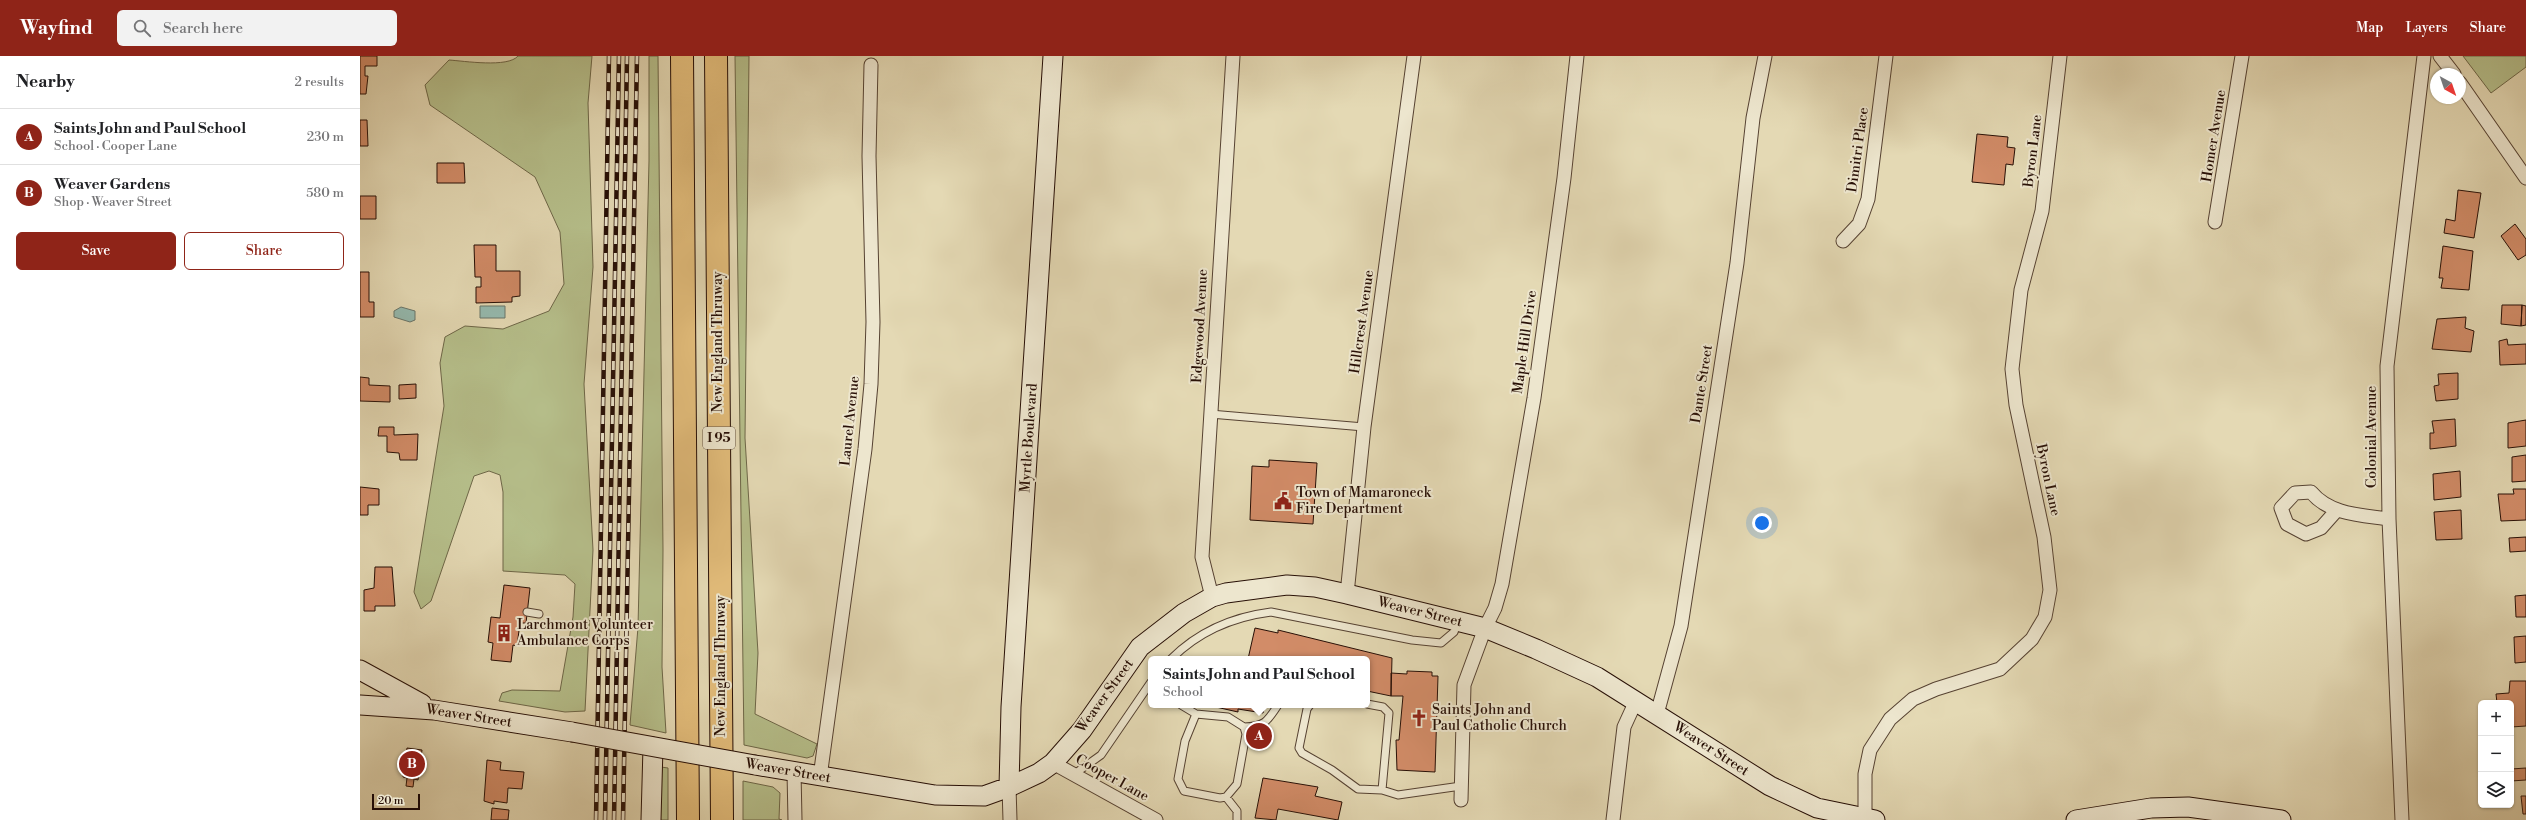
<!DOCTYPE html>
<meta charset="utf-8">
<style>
:root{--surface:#fff;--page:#f2f2f2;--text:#202124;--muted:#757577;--line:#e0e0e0;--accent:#8f2418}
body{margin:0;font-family:"Libre Bodoni",serif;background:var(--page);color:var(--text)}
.controls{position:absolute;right:12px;bottom:12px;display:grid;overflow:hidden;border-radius:6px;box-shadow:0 1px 3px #0004}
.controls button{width:36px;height:36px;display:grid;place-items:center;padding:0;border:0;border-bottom:1px solid var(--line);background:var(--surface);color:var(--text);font:20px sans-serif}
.compass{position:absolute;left:2070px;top:12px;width:36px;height:36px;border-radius:50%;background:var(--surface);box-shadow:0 1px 3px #0004;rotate:140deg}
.scale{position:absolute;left:12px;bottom:10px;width:48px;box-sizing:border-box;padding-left:4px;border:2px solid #270f06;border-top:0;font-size:11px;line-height:14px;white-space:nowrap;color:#270f06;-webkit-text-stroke:3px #ede6ce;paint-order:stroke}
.you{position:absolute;left:1402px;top:467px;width:14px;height:14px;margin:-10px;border:3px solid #fff;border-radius:50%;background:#1a73e8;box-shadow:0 0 0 6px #1a73e833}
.badge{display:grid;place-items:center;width:26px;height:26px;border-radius:50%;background:var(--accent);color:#fff;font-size:13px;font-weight:700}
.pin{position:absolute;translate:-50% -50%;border:2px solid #fff;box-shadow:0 1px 4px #0006}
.popup{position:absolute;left:788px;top:600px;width:222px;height:52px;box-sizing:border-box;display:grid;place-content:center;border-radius:6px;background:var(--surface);filter:drop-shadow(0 1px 3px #0005);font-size:13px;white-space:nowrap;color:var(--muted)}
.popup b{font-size:15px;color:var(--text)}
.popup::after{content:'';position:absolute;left:50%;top:100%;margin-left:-8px;border:8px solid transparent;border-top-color:var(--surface)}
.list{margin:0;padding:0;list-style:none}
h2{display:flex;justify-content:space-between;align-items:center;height:52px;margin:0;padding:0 16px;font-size:17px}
h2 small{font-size:13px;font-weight:400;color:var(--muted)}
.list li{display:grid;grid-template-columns:26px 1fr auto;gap:12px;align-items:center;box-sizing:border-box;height:56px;padding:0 16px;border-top:1px solid var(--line)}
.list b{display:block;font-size:15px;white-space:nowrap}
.list p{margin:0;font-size:13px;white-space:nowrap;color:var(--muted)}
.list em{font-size:13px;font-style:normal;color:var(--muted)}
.actions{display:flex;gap:8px;padding:12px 16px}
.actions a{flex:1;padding:9px 0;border:1px solid var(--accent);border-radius:6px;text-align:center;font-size:14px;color:var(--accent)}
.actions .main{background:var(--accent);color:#fff}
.icon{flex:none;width:22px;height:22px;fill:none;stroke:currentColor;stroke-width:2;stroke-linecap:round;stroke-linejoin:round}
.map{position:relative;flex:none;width:2166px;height:764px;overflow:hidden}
header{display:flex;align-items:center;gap:24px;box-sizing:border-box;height:56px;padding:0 20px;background:var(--accent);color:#fff}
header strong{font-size:19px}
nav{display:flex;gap:22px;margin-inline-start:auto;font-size:14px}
.search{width:280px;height:36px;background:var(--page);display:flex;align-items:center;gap:10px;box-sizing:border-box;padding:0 14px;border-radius:6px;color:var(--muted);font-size:15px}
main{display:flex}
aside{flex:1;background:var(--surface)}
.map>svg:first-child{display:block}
.green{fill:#b6bf8b;stroke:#6e6748}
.water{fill:#95baaf;stroke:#69766b}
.building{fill:#d28c68;stroke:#270f06}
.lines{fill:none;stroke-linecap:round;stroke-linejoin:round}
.lane-casing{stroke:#564232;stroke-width:9}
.street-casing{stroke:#564232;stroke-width:15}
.secondary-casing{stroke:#270f06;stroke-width:21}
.highway-casing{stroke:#270f06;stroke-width:24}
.lane{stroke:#ede6ce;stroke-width:7}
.street{stroke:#ede6ce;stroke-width:13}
.secondary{stroke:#ede6ce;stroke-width:19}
.highway{stroke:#e2bc7a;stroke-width:22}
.rail-casing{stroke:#270f06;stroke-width:4.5}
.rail{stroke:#ede6ce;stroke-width:3;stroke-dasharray:9;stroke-linecap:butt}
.secondary-bridge-casing{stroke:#270f06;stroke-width:21;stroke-linecap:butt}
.secondary-bridge{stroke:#ede6ce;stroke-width:19}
.labels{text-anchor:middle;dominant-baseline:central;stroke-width:4;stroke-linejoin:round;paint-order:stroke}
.shield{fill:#ede6ce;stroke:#625042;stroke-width:1}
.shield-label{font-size:13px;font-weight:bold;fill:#270f06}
.street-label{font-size:14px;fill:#270f06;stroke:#ede6ce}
.poi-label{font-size:14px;fill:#270f06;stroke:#ede6ce;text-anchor:start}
</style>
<header>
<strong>Wayfind</strong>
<div class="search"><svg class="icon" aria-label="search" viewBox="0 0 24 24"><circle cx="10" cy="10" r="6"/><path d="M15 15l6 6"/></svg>Search here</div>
<nav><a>Map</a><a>Layers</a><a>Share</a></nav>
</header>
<main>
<aside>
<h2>Nearby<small>2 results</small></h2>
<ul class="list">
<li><span class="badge">A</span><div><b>Saints John and Paul School</b><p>School · Cooper Lane</p></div><em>230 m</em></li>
<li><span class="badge">B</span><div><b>Weaver Gardens</b><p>Shop · Weaver Street</p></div><em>580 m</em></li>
</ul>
<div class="actions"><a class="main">Save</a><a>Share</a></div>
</aside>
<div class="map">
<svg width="2166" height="764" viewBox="0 0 2166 764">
<rect width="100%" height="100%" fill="#e4d9b4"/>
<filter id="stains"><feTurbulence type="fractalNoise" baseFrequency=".005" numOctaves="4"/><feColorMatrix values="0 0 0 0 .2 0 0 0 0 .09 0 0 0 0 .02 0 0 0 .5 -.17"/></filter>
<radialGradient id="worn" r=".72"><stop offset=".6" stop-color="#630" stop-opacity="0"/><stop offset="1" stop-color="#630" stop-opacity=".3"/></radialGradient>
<!-- green -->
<path class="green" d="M158 0H232L228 47 233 211 224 328 233 494 225 655 205 656 139 645 142 637 152 634 200 635 213 561 215 528 205 519 143 515V436L140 419 129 415 114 420 71 545 61 553 54 536 84 350 80 307 85 281 105 270 143 273 189 255 204 228 200 176 175 121 70 49 65 29 89 4C104 5 148 12 158 0Z
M289 0H298L303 494 302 611 306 677 270 669 278 571 289 105Z
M375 0H389L385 382 398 597 395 658 457 688 453 700 447 702 384 689Z
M2103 0H2166V11L2131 37Z
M301 711 308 712V764H300Z
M383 725 413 731 420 737 419 763 422 764H383Z"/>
<!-- water -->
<path class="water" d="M120 250H145V262H120Z
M41 251 55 255V264L50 266 34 261V255Z"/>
<!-- building -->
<path class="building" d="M0 0H17V10H5V20H8L6 38H0Z
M0 64H7L8 90H0Z
M1617 78 1648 81 1647 91 1655 92 1653 109 1646 108 1644 129 1612 126Z
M77 107H104L105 127H77Z
M2098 134 2121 137 2114 182 2084 177 2086 163 2095 165Z
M0 140H16V163H0Z
M2155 168 2166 183V199L2158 204 2141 180Z
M114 189H136V215H160V240L152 241V246L116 247V231H121V221H115Z
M2083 190 2113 195 2109 234 2081 232 2083 222H2079Z
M0 216H9V246H14V261H0Z
M2142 249H2162L2161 270 2141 268Z
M2162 249 2166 250V269L2161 270Z
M2106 261 2105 272 2114 275 2111 296 2072 293 2077 263Z
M2147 283 2148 289 2166 288V308L2140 309 2139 285Z
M2098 317V343L2076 345 2074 330 2079 329 2078 318Z
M0 321 9 322V329L30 330V346L0 345Z
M56 328V342L39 343V329Z
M2095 363 2096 390 2070 393V377H2074L2072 365Z
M2166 364V390L2148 392V367Z
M19 371H34V379L58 378 57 404H40L39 397 27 396V380H18Z
M2166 399V425L2152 426V401Z
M909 404 957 407 953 468 890 464 892 410 909 411Z
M2100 415 2101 441 2074 444 2073 418Z
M0 431 19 433V449H8V459H0Z
M2153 433H2166V464L2141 465 2138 438H2154Z
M2101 454 2102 483 2076 484 2074 456Z
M2166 481V495L2150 496 2149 482Z
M15 511H32L35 550H15V555H4V534L14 532Z
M144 529 170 532 166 567H160L157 590 153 589 151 606 131 604 133 587 128 586 131 561 140 562Z
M2166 539V561H2156L2155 540Z
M895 572 918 577V574L1032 602 1031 640 1007 635V603H888Z
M2166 580V606L2155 607 2154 581Z
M1047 615 1072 616V620H1078L1075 716 1037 714 1036 684H1039L1043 640H1031V617L1047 618Z
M2150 625H2166V670L2151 671V647H2137L2136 638 2149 637Z
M847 649H905L903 657 878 653V656Z
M47 692 62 694 58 724 54 723 53 731 46 730 47 722 43 721Z
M127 704 141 706 140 714 164 716 162 733 148 732 147 747 134 745V748L124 745Z
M2166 712V724L2151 725V713Z
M903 722 958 731 955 740 982 746 978 764 918 753 916 764 895 762Z
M2161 740H2166V758H2163Z
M132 752 149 754 148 764H131Z"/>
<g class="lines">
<!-- lane casing -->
<g class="lane-casing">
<path id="lane" d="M850 358 1004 371
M167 556 179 558
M811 603C839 575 872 561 911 556L1052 584 1081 587 1094 576 1098 566
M1007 648 1023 651 1029 657 1022 734
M821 649 836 658 868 661 884 671 886 678 877 728 866 741 860 742 824 735 818 723 825 685 836 658
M950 649 947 653 939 692 942 697 972 714 998 733 1022 734 1038 739 1101 730
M884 671C905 670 907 666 918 649
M713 719 741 699 791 626
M866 741 877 755V764"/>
</g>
<!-- street casing -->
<g class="street-casing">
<path id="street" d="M2080 0 2094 18
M2100 27 2166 122
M1855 166 1882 0
M1483 185 1499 168 1508 143 1526 0
M1977 454 1961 472 1946 478 1927 468 1921 452 1935 437 1951 436C1970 459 2001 459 2029 463
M987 538 1004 371 1054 0
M852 541 842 501 873 0
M1297 658 1321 570 1377 207 1393 62 1405 0
M693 707 796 764
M434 716 435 764
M460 721 505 393 511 328 513 266 509 100 511 9
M649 731 650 764
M1101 744 1104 629 1125 572 1135 552 1142 528 1174 342 1204 122 1217 0
M1253 764 1264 671 1275 647
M1505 764V718L1510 694 1530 663 1553 643 1576 633 1640 613 1672 583 1685 561 1690 534 1684 481 1656 349 1652 313 1661 234 1682 155 1700 0
M2042 764 2029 463 2027 310 2064 0"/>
</g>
<!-- secondary casing -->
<g class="secondary-casing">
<path id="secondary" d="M0 614 62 648
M0 649 74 654 212 676
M395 709 575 739 624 740 649 731 679 717 693 707 722 674 780 591 824 557 852 541 866 537 927 529 955 531 987 538 1125 572 1176 593 1237 621 1410 730 1457 752 1515 764
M649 731 651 651 693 0
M291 764 293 691
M1716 764 1791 752 1828 751 1921 764"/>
</g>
<!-- highway casing -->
<g class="highway-casing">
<path id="highway" d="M322 0 328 764
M356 0 362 764"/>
</g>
<!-- lane -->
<use href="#lane" class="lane"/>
<!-- street -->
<use href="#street" class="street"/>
<!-- secondary -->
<use href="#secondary" class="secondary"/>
<!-- highway -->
<use href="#highway" class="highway"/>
<!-- rail casing -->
<g class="rail-casing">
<path id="rail" d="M236 764 249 0
M245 764 259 0
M254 764 267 0
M263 764 277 0"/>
</g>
<!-- rail -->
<use href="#rail" class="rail"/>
<!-- secondary-bridge casing -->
<g class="secondary-bridge-casing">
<path id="secondary-bridge" d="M212 676 395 709"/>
</g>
<!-- secondary-bridge -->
<use href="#secondary-bridge" class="secondary-bridge"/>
</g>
<!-- icons -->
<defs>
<g id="civic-bare" transform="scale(1.38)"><path d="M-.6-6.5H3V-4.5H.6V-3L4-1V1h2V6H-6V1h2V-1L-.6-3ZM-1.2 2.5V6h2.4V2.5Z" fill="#8f2418" stroke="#ede6ce" stroke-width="2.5" paint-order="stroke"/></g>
<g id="building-bare" transform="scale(1.38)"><path d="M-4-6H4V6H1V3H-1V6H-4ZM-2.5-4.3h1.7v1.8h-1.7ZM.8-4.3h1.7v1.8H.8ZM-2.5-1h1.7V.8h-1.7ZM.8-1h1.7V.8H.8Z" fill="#8f2418" stroke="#ede6ce" stroke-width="2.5" paint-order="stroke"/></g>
<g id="church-bare" transform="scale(1.38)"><path d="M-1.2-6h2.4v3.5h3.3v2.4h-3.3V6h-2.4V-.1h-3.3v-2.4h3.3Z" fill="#8f2418" stroke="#ede6ce" stroke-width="2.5" paint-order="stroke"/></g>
</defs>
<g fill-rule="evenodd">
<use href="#civic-bare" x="923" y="445"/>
<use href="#building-bare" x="144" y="577"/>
<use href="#church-bare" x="1059" y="662"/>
</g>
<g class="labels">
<!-- shield labels -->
<rect class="shield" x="343" y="371" width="32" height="22" rx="3"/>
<g class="shield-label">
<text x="359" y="382">I 95</text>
</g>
<!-- street labels -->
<g class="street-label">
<text transform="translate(1854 80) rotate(-81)">Homer Avenue</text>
<text transform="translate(1498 94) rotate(-82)">Dimitri Place</text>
<text transform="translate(1673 95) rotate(-83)">Byron Lane</text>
<text transform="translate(1002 266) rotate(-82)">Hillcrest Avenue</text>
<text transform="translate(840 270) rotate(-87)">Edgewood Avenue</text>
<text transform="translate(358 286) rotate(-90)">New England Thruway</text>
<text transform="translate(1165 286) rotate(-82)">Maple Hill Drive</text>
<text transform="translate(1342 328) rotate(-81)">Dante Street</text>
<text transform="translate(490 365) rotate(-84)">Laurel Avenue</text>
<text transform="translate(2012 381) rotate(-90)">Colonial Avenue</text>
<text transform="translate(669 382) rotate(-86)">Myrtle Boulevard</text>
<text transform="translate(1688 424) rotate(78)">Byron Lane</text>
<text transform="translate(1060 556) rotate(14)">Weaver Street</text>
<text transform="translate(361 610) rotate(-90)">New England Thruway</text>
<text transform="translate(745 640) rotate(-54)">Weaver Street</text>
<text transform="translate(109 660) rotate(9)">Weaver Street</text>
<text transform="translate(1351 693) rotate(33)">Weaver Street</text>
<text transform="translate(428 715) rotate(10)">Weaver Street</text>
<text transform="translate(752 722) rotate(29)">Cooper Lane</text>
</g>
<!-- poi labels -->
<g class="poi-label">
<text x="936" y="437">Town of Mamaroneck<tspan x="936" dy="16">Fire Department</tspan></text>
<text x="157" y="569">Larchmont Volunteer<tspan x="157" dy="16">Ambulance Corps</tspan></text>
<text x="1072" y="654">Saints John and<tspan x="1072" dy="16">Paul Catholic Church</tspan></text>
</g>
</g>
<rect width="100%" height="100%" filter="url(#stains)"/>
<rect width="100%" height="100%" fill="url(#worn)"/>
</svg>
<div class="controls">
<button>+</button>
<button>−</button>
<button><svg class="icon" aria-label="layers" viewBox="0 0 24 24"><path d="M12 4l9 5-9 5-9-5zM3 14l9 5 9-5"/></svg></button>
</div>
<svg class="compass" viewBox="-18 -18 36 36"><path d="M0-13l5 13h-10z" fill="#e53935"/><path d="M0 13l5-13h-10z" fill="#757577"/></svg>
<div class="scale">20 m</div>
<div class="you"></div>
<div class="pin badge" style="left:899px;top:680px">A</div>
<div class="popup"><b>Saints John and Paul School</b>School</div>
<div class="pin badge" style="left:52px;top:708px">B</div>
</div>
</main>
